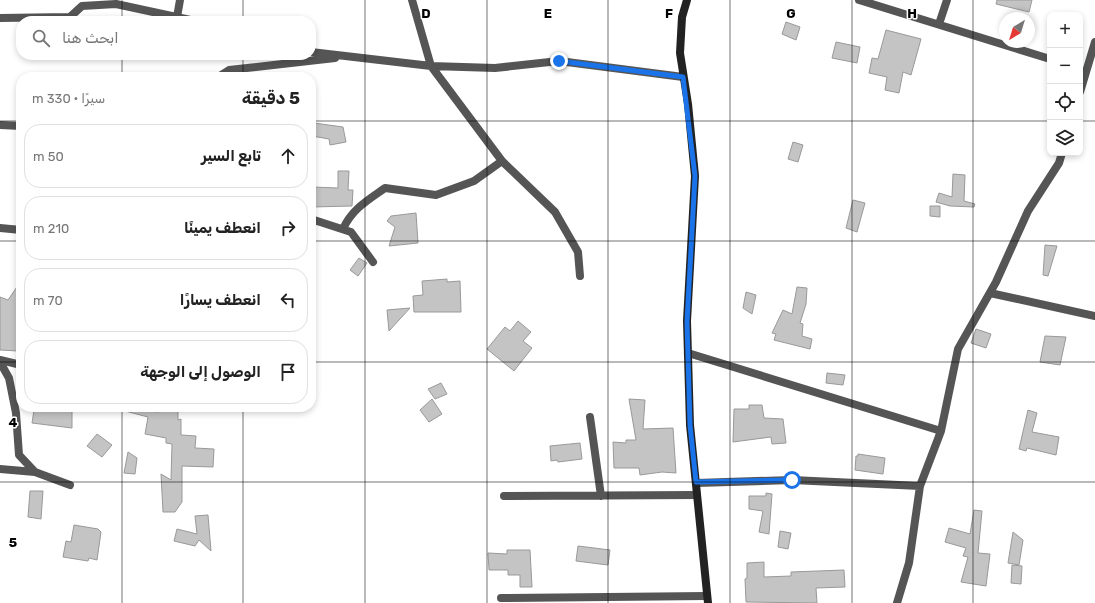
<!DOCTYPE html>
<html lang="ar">
<meta charset="utf-8">
<style>
:root{--surface:#fff;--page:#f2f2f2;--text:#222;--muted:#767676;--line:#e0e0e0}
body{margin:0;font-family:Rubik,"Noto Sans Arabic",sans-serif;background:var(--page);color:var(--text);direction:rtl}
.controls{position:absolute;right:12px;top:12px;display:grid;overflow:hidden;border-radius:8px;box-shadow:0 2px 6px #0003}
.controls button{width:36px;height:36px;display:grid;place-items:center;padding:0;border:0;border-bottom:1px solid var(--line);background:var(--surface);color:var(--text);font:20px sans-serif}
.compass{position:absolute;left:999px;top:12px;width:36px;height:36px;border-radius:50%;background:var(--surface);box-shadow:0 2px 6px #0003;rotate:218deg}
.stop{position:absolute;width:12px;height:12px;margin:-9px;border:3px solid #1a73e8;border-radius:50%;background:#fff}
.stop.end{background:#1a73e8;border-color:#fff;box-shadow:0 1px 4px #0008}
.list{margin:0;padding:0;list-style:none}
h2{display:flex;justify-content:space-between;align-items:center;height:52px;margin:0;padding:0 16px;font-size:17px}
h2 small{font-size:13px;font-weight:400;color:var(--muted)}
.list li{display:grid;grid-template-columns:26px 1fr auto;gap:12px;align-items:center;box-sizing:border-box;height:64px;margin:0 8px 8px;padding:0 8px;border:1px solid var(--line);border-radius:16px}
.list b{display:block;font-size:15px;white-space:nowrap}
.list em{font-size:13px;font-style:normal;color:var(--muted)}
.icon{flex:none;width:22px;height:22px;fill:none;stroke:currentColor;stroke-width:2;stroke-linecap:round;stroke-linejoin:round}
.map{position:relative;flex:none;width:1095px;height:603px;overflow:hidden;direction:ltr}
.search{position:absolute;background:var(--surface);box-shadow:0 2px 6px #0003;left:16px;top:16px;width:300px;height:44px;display:flex;align-items:center;gap:10px;box-sizing:border-box;padding:0 14px;border-radius:16px;color:var(--muted);font-size:15px}
.panel{position:absolute;background:var(--surface);box-shadow:0 2px 6px #0003;left:16px;top:72px;width:300px;height:340px;border-radius:16px;direction:rtl}
.map>svg:first-child{display:block}
.building{fill:#c4c4c4;stroke:#999}
.lines{fill:none;stroke-linecap:round;stroke-linejoin:round}
.street{stroke:#555;stroke-width:8}
.secondary{stroke:#222;stroke-width:8}
.route{stroke:#1a73e8;stroke-width:5}
.grid{fill:none;stroke:#000;stroke-width:1;stroke-opacity:0.55}
.grid-label{font-size:13px;text-anchor:middle;font-weight:bold;fill:#000;stroke:#fff;stroke-width:3;stroke-linejoin:round;paint-order:stroke}
</style>
<div class="map">
<svg width="1095" height="603" viewBox="0 0 1095 603">
<rect width="100%" height="100%" fill="#fff"/>
<!-- building -->
<path class="building" d="M997 0H1032L1029 12 996 4Z
M786 22 800 27 796 40 782 34Z
M886 30 921 39 911 75 903 72 899 93 885 90 887 77 869 73 872 58 878 59Z
M836 42 860 47 857 63 832 58Z
M314 123 343 127 346 142 330 145 329 139 312 136Z
M793 142 803 145 798 162 788 159Z
M338 171H349L348 190H353L352 206 311 207 312 187 338 188Z
M953 174 965 175 964 201 975 204 974 207 950 206 936 202 939 193 952 197Z
M853 200 865 203 857 232 846 228Z
M930 206H940V217L930 216Z
M416 213 418 243 389 246 395 227 387 221 391 216Z
M1045 245 1057 246 1048 276 1043 275Z
M359 258 367 263 358 276 350 270Z
M447 279V282L460 281 461 312H414L413 296 423 295 422 281Z
M21 281V322L18 351 0 350V297L8 300Z
M797 287 807 288 806 304 800 323 803 324 802 336 812 339 810 349 774 340 776 334 772 333 783 310 792 314Z
M746 292 756 295 752 314 743 308Z
M410 308 389 331 387 310Z
M518 321 531 332 523 341 532 348 514 371 487 349 505 327 510 331Z
M976 329 991 334 986 348 971 343Z
M1045 336 1066 337 1060 365 1040 362Z
M827 373 845 375 843 385 826 383Z
M441 383 447 394 435 399 428 389Z
M432 399 442 414 429 422 420 410Z
M629 399 645 400 643 429 673 428 676 473 662 472 640 475 639 468H614L613 442 626 443V440H636Z
M749 405H762L764 418 783 419 786 443 772 444 771 437 733 442 734 409H749Z
M37 407H72V428L32 423 34 410H37Z
M125 407H156L155 412 178 410V420L181 419V435L196 436 195 448 214 449 213 467 182 466V502L175 512H163L161 474 171 480 172 444 166 443V438L145 434 148 417 125 411Z
M1028 410 1037 413 1032 432 1059 437 1056 455 1027 448 1026 451 1019 449Z
M97 434 112 445 102 457 87 446Z
M580 443 582 459 558 462 557 460 551 461 550 446Z
M128 452 137 458 135 474 124 473Z
M858 454 885 458 883 474 855 470 856 456H858Z
M30 491H43L41 519 28 517Z
M766 493 772 494 769 534 759 532 763 511 749 509V496H766Z
M974 510 982 511 978 553 990 554 986 586 961 582 968 557 963 556 966 548 945 542 949 528 970 534Z
M208 515 211 551 199 540 195 546 174 541 177 529 197 534 195 516Z
M74 525 98 529 101 532 97 560 89 558 88 561 63 557 66 541 71 542Z
M780 531 791 533 788 549 778 547Z
M1013 532 1023 540 1019 565 1008 563Z
M578 546 610 550 608 565 576 561Z
M507 550H530L532 587H520V575H508V570H489L488 553 507 554Z
M764 562V577L791 576V572L844 570 845 587 816 588 817 603 746 602 745 579 747 578V563Z
M1012 565 1022 566 1021 584 1011 583Z"/>
<g class="lines">
<!-- street -->
<path class="street" d="M412 0 431 66 502 161 555 212 578 252 580 276
M859 0 1050 59
M177 17 180 0
M0 18 70 17 82 6 116 4 195 21
M939 24 947 0
M311 52 431 66 495 68 559 61 683 77
M218 77 229 70 335 58
M1080 92 1095 42
M0 125 21 126
M311 219 351 232 373 262
M0 228 21 230
M343 229C352 209 368 200 385 188L436 195 474 181 502 161
M990 293 1095 316
M688 353 941 431
M0 360 21 365
M0 362 9 378 16 413 19 455 35 472 70 485
M590 417 601 496
M0 469 35 472
M696 483 792 480 920 486
M504 496 697 495
M501 598 707 596
M897 603 909 563 920 486 941 431 958 349 996 282 1028 211 1059 163 1062 153"/>
<!-- secondary -->
<path class="secondary" d="M687 0 682 17 680 53 688 104 695 176 687 321 690 425 708 603"/>
</g>
<g class="lines">
<!-- route -->
<path class="route" d="M559 61 683 77 695 176 687 322 690 425 696 482 792 480"/>
</g>
<!-- grid -->
<path class="grid" d="M122 0V21M243 0V21M365 0V603M487 0V603M608 0V603M730 0V603M852 0V603M973 0V603M122 55V77M243 55V77M0 121H21M311 121H1050M1080 121H1095M0 241H21M311 241H1095M0 362H21M311 362H1095M122 407V603M243 407V603M0 482H1095"/>
<g class="grid-label">
<text x="426" y="18">D</text>
<text x="548" y="18">E</text>
<text x="669" y="18">F</text>
<text x="791" y="18">G</text>
<text x="912" y="18">H</text>
<text x="13" y="427">4</text>
<text x="13" y="547">5</text>
</g>
</svg>
<div class="controls">
<button>+</button>
<button>−</button>
<button><svg class="icon" aria-label="locate" viewBox="0 0 24 24"><circle cx="12" cy="12" r="6"/><path d="M12 2v4M12 18v4M2 12h4M18 12h4"/></svg></button>
<button><svg class="icon" aria-label="layers" viewBox="0 0 24 24"><path d="M12 4l9 5-9 5-9-5zM3 14l9 5 9-5"/></svg></button>
</div>
<svg class="compass" viewBox="-18 -18 36 36"><path d="M0-13l5 13h-10z" fill="#e53935"/><path d="M0 13l5-13h-10z" fill="#767676"/></svg>
<div class="stop" style="left:792px;top:480px"></div>
<div class="stop end" style="left:559px;top:61px"></div>
<div class="search"><svg class="icon" aria-label="search" viewBox="0 0 24 24"><circle cx="10" cy="10" r="6"/><path d="M15 15l6 6"/></svg>ابحث هنا</div>
<section class="panel">
<h2>5 دقيقة<small>سيرًا · 330 m</small></h2>
<ul class="list">
<li><svg class="icon" aria-label="ahead" viewBox="0 0 24 24"><path d="M12 20V5M6 11l6-6 6 6"/></svg><div><b>تابع السير</b></div><em>50 m</em></li>
<li><svg class="icon" aria-label="right" viewBox="0 0 24 24"><path d="M7 20v-9h11M14 6l5 5-5 5"/></svg><div><b>انعطف يمينًا</b></div><em>210 m</em></li>
<li><svg class="icon" aria-label="left" viewBox="0 0 24 24"><path d="M17 20v-9H6M10 6l-5 5 5 5"/></svg><div><b>انعطف يسارًا</b></div><em>70 m</em></li>
<li><svg class="icon" aria-label="arrive" viewBox="0 0 24 24"><path d="M6 21V4h12l-3 4 3 4H6"/></svg><div><b>الوصول إلى الوجهة</b></div></li>
</ul>
</section>
</div>
